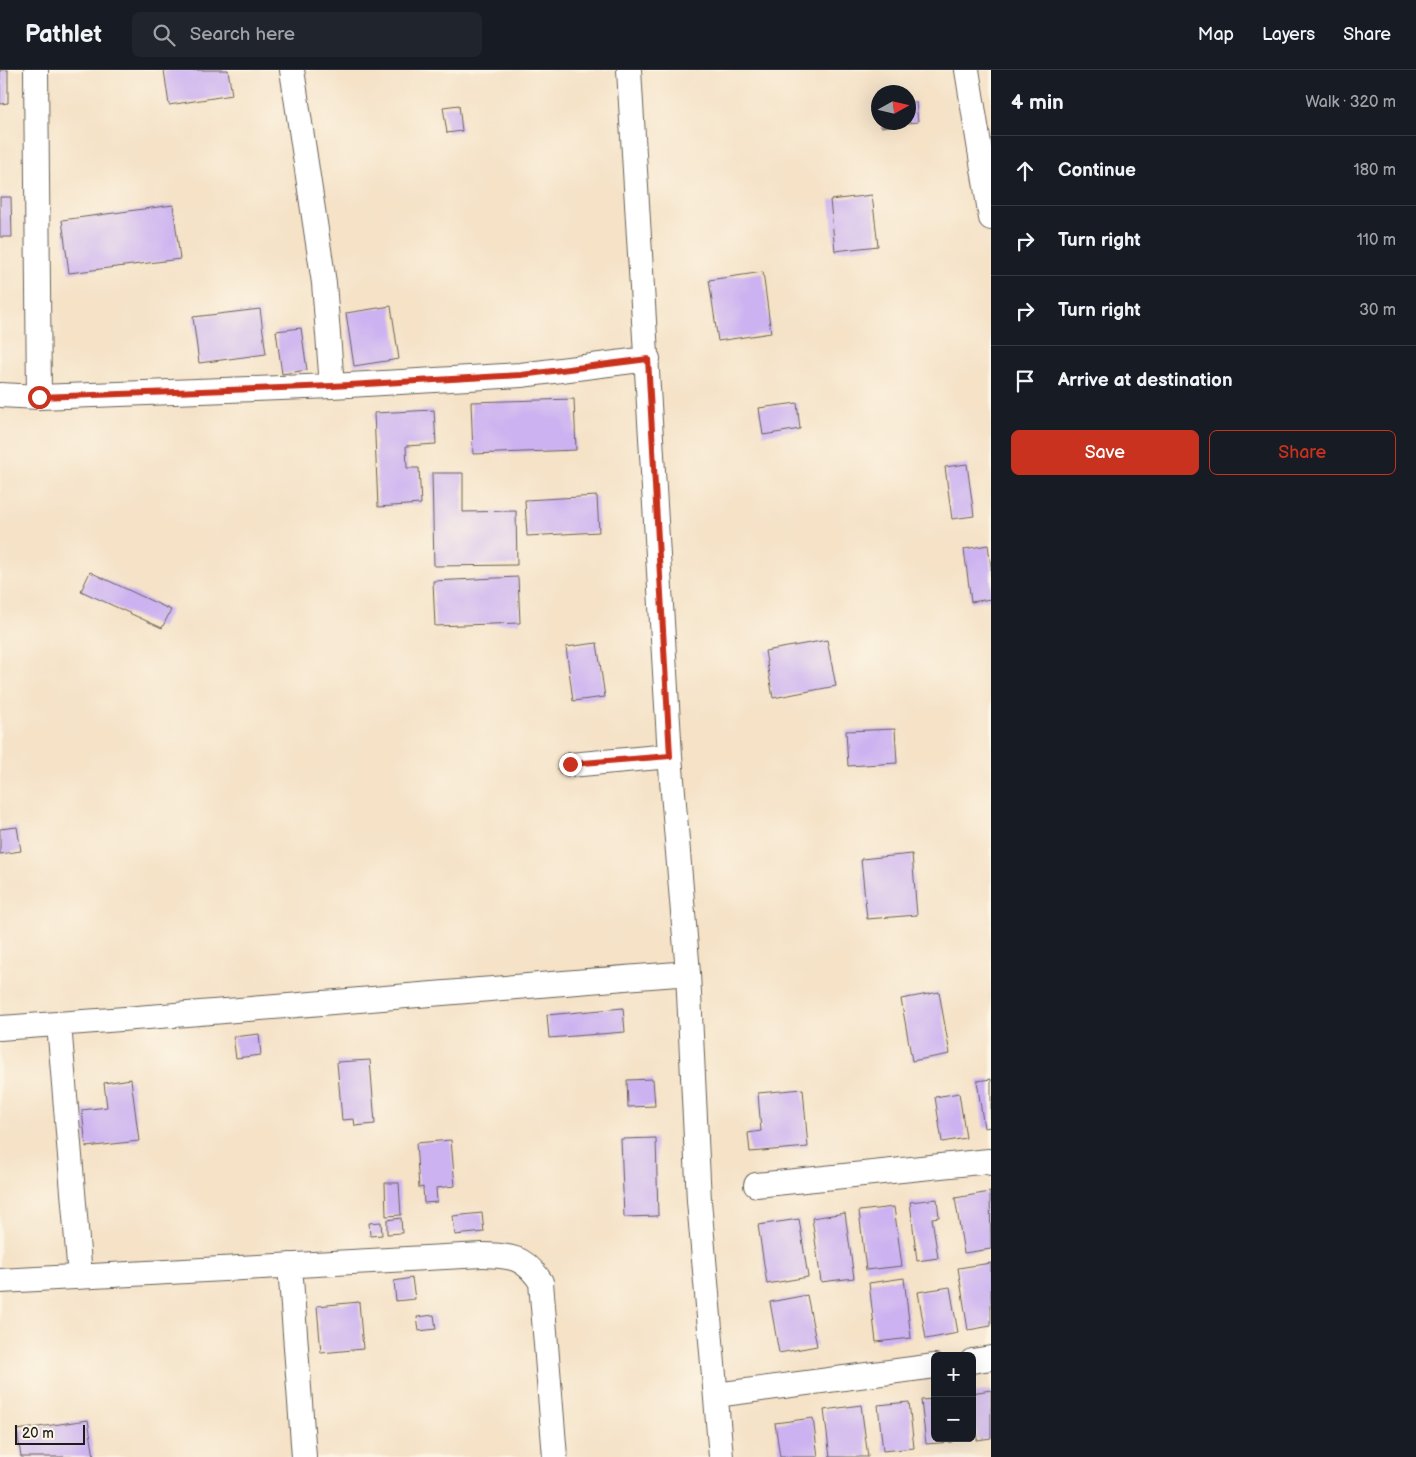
<!DOCTYPE html>
<meta charset="utf-8">
<style>
:root{--surface:#171b24;--page:#20242c;--text:#f1f3f6;--muted:#9ea1a6;--line:#363941;--accent:#c8321e}
body{margin:0;font-family:"Balsamiq Sans",sans-serif;background:var(--page);color:var(--text)}
.controls{position:absolute;right:15px;bottom:15px;display:grid;overflow:hidden;border-radius:8px;box-shadow:0 5px 20px #0002}
.controls button{width:45px;height:45px;display:grid;place-items:center;padding:0;border:0;border-bottom:1px solid var(--line);background:var(--surface);color:var(--text);font:25px sans-serif}
.compass{position:absolute;left:871px;top:15px;width:45px;height:45px;border-radius:50%;background:var(--surface);box-shadow:0 5px 20px #0002;rotate:82deg}
.scale{position:absolute;left:15px;bottom:12px;width:70px;box-sizing:border-box;padding-left:5px;border:2px solid #1c1c1c;border-top:0;font-size:14px;line-height:18px;white-space:nowrap;color:#1c1c1c;-webkit-text-stroke:4px #fcf5e5;paint-order:stroke}
.stop{position:absolute;width:15px;height:15px;margin:-11px;border:4px solid #c8321e;border-radius:50%;background:#fff}
.stop.end{background:#c8321e;border-color:#fff;box-shadow:0 1px 5px #0008}
.list{margin:0;padding:0;list-style:none}
h2{display:flex;justify-content:space-between;align-items:center;height:65px;margin:0;padding:0 20px;font-size:21px}
h2 small{font-size:16px;font-weight:400;color:var(--muted)}
.list li{display:grid;grid-template-columns:32px 1fr auto;gap:15px;align-items:center;box-sizing:border-box;height:70px;padding:0 20px;border-top:1px solid var(--line)}
.list b{display:block;font-size:19px;white-space:nowrap}
.list em{font-size:16px;font-style:normal;color:var(--muted)}
.actions{display:flex;gap:10px;padding:15px 20px}
.actions a{flex:1;padding:11px 0;border:1px solid var(--accent);border-radius:8px;text-align:center;font-size:18px;color:var(--accent)}
.actions .main{background:var(--accent);color:#fff}
.icon{flex:none;width:28px;height:28px;fill:none;stroke:currentColor;stroke-width:2;stroke-linecap:round;stroke-linejoin:round}
.map{position:relative;flex:none;width:991px;height:1387px;overflow:hidden}
header{display:flex;align-items:center;gap:30px;box-sizing:border-box;height:70px;padding:0 25px;background:var(--surface);border-bottom:1px solid var(--line)}
header strong{font-size:24px}
nav{display:flex;gap:28px;margin-inline-start:auto;font-size:18px}
.search{width:350px;height:45px;background:var(--page);display:flex;align-items:center;gap:12px;box-sizing:border-box;padding:0 18px;border-radius:8px;color:var(--muted);font-size:19px}
main{display:flex}
aside{flex:1;background:var(--surface)}
.map>svg:first-child{display:block}
.building{fill:#ccb2f1}
.lines{fill:none;stroke-linecap:round;stroke-linejoin:round}
.street-casing{stroke:#686158;stroke-width:26}
.street{stroke:#fff;stroke-width:24}
.route{stroke:#c8321e;stroke-width:6}
</style>
<header>
<strong>Pathlet</strong>
<div class="search"><svg class="icon" aria-label="search" viewBox="0 0 24 24"><circle cx="10" cy="10" r="6"/><path d="M15 15l6 6"/></svg>Search here</div>
<nav><a>Map</a><a>Layers</a><a>Share</a></nav>
</header>
<main>
<div class="map">
<svg width="991" height="1387" viewBox="0 0 991 1387">
<rect width="100%" height="100%" fill="#fcf5e5"/>
<filter id="ink" filterUnits="userSpaceOnUse"><feTurbulence type="fractalNoise" baseFrequency=".02" numOctaves="2"/><feDisplacementMap in="SourceGraphic" scale="10" xChannelSelector="R" yChannelSelector="G"/><feConvolveMatrix kernelMatrix="1 2 1 2 8 2 1 2 1" color-interpolation-filters="sRGB"/></filter>
<filter id="wash" filterUnits="userSpaceOnUse"><feTurbulence type="fractalNoise" baseFrequency=".0096" numOctaves="4" result="noise"/><feDisplacementMap in="SourceGraphic" scale="20" xChannelSelector="R" yChannelSelector="G"/><feGaussianBlur stdDeviation="1.12" result="paint"/><feColorMatrix in="noise" values="0 0 0 0 0 0 0 0 0 0 0 0 0 0 0 0 0 1.4 0 .05"/><feComposite in="paint" operator="in"/></filter>
<g filter="url(#wash)">
<rect width="100%" height="100%" fill="#f5e2c7"/>
<g id="blocks">
<!-- building -->
<path class="building" d="M0 0H8V33L0 34Z
M164 0H228L232 25 169 35Z
M908 32H916L918 52 908 53Z
M459 35 462 61 447 63 443 37Z
M881 52H905V54L881 57Z
M872 125 878 176 835 181 830 130Z
M0 127H11L12 167H0Z
M173 135 180 189 69 203 62 150Z
M763 202 771 263 718 271 709 210Z
M391 236 399 289 354 296 346 243Z
M260 239 266 284 199 293 193 247Z
M301 258 307 300 282 304 276 261Z
M574 329 576 380 473 384 471 332Z
M797 333 800 359 763 365 759 338Z
M434 340 436 374 406 376 407 398H419L421 434 378 437 374 343Z
M967 394 974 446 952 449 945 397Z
M432 403H463V442L516 441 517 495 434 496Z
M597 426 599 462 527 466 525 430Z
M988 475 991 497V529L971 532 964 479Z
M90 502 171 540 162 558 81 521Z
M518 507 520 553 435 556 433 511Z
M827 570 836 616 773 628 765 581Z
M597 573 605 627 573 631 566 577Z
M895 659 897 693 848 696 846 661Z
M17 757 21 781 0 784V759Z
M912 784 917 845 867 849 861 789Z
M939 922 950 984 912 991 901 929Z
M623 938 625 962 549 968 547 945Z
M259 964 261 985 236 988 233 967Z
M370 990 375 1054 355 1056 354 1049 342 1050 337 992Z
M131 1009 139 1071 86 1077 82 1040 107 1037 104 1013Z
M653 1009 655 1036 628 1037 627 1010Z
M991 1009V1057L984 1058 977 1011Z
M803 1019 808 1077 750 1082 748 1063 761 1061 758 1023Z
M959 1023 966 1068 942 1072 935 1027Z
M656 1068 658 1146 624 1147 621 1069Z
M451 1070 455 1116 436 1118 437 1132 424 1133 423 1117 419 1118 416 1073Z
M385 1113H399L401 1145 386 1146Z
M990 1122 991 1179 964 1183 955 1128Z
M937 1129 939 1147 932 1148 938 1188 917 1191 910 1132Z
M894 1137 902 1196 866 1200 859 1141Z
M482 1143 484 1162 455 1165 453 1146Z
M845 1143 854 1208 821 1212 812 1148Z
M401 1148 402 1163 387 1164V1150Z
M799 1149 808 1207 767 1214 758 1155Z
M381 1152 382 1165 370 1166 369 1153Z
M991 1193V1256L968 1260 958 1198Z
M412 1208 415 1229 396 1231 394 1211Z
M904 1208 911 1268 876 1272 869 1213Z
M950 1217 958 1263 926 1269 918 1222Z
M807 1225 817 1276 779 1283 770 1232Z
M359 1232 363 1279 321 1283 317 1236Z
M434 1245 436 1259 419 1261 417 1247Z
M991 1320V1368L977 1370 972 1323Z
M935 1329V1368H952V1372L926 1374 921 1330Z
M909 1332 914 1378 883 1381 878 1335Z
M861 1335 868 1387H830L824 1340Z
M813 1348 818 1387H780L775 1353Z
M88 1350 94 1387H21L17 1360Z"/>
</g>
</g>
<g filter="url(#ink)">
<use href="#blocks" fill-opacity="0" stroke="#686158" stroke-width="1"/>
<g class="lines">
<!-- street casing -->
<g class="street-casing">
<path id="street" d="M36 0 39 327
M292 0 324 213 332 316
M629 0 670 686 688 903 699 1131 721 1387
M967 0 991 148
M0 325 39 327 332 316 521 305 648 289
M570 695 670 686
M59 954 80 1206
M0 958C230 942 459 921 688 903
M756 1115 989 1091 991 1093
M290 1195 304 1387
M0 1211 482 1185C511 1186 524 1186 541 1212L555 1387
M972 1291 991 1288
M716 1325 935 1296"/>
</g>
<!-- street -->
<use href="#street" class="street"/>
</g>
</g>
<g class="lines" filter="url(#ink)">
<!-- route -->
<path class="route" d="M39 327 332 316 521 305 648 289 670 686 570 694"/>
</g>
</svg>
<div class="controls">
<button>+</button>
<button>−</button>
</div>
<svg class="compass" viewBox="-18 -18 36 36"><path d="M0-13l5 13h-10z" fill="#e53935"/><path d="M0 13l5-13h-10z" fill="#9ea1a6"/></svg>
<div class="scale">20 m</div>
<div class="stop" style="left:39px;top:327px"></div>
<div class="stop end" style="left:570px;top:694px"></div>
</div>
<aside>
<h2>4 min<small>Walk · 320 m</small></h2>
<ul class="list">
<li><svg class="icon" aria-label="ahead" viewBox="0 0 24 24"><path d="M12 20V5M6 11l6-6 6 6"/></svg><div><b>Continue</b></div><em>180 m</em></li>
<li><svg class="icon" aria-label="right" viewBox="0 0 24 24"><path d="M7 20v-9h11M14 6l5 5-5 5"/></svg><div><b>Turn right</b></div><em>110 m</em></li>
<li><svg class="icon" aria-label="right" viewBox="0 0 24 24"><path d="M7 20v-9h11M14 6l5 5-5 5"/></svg><div><b>Turn right</b></div><em>30 m</em></li>
<li><svg class="icon" aria-label="arrive" viewBox="0 0 24 24"><path d="M6 21V4h12l-3 4 3 4H6"/></svg><div><b>Arrive at destination</b></div></li>
</ul>
<div class="actions"><a class="main">Save</a><a>Share</a></div>
</aside>
</main>
